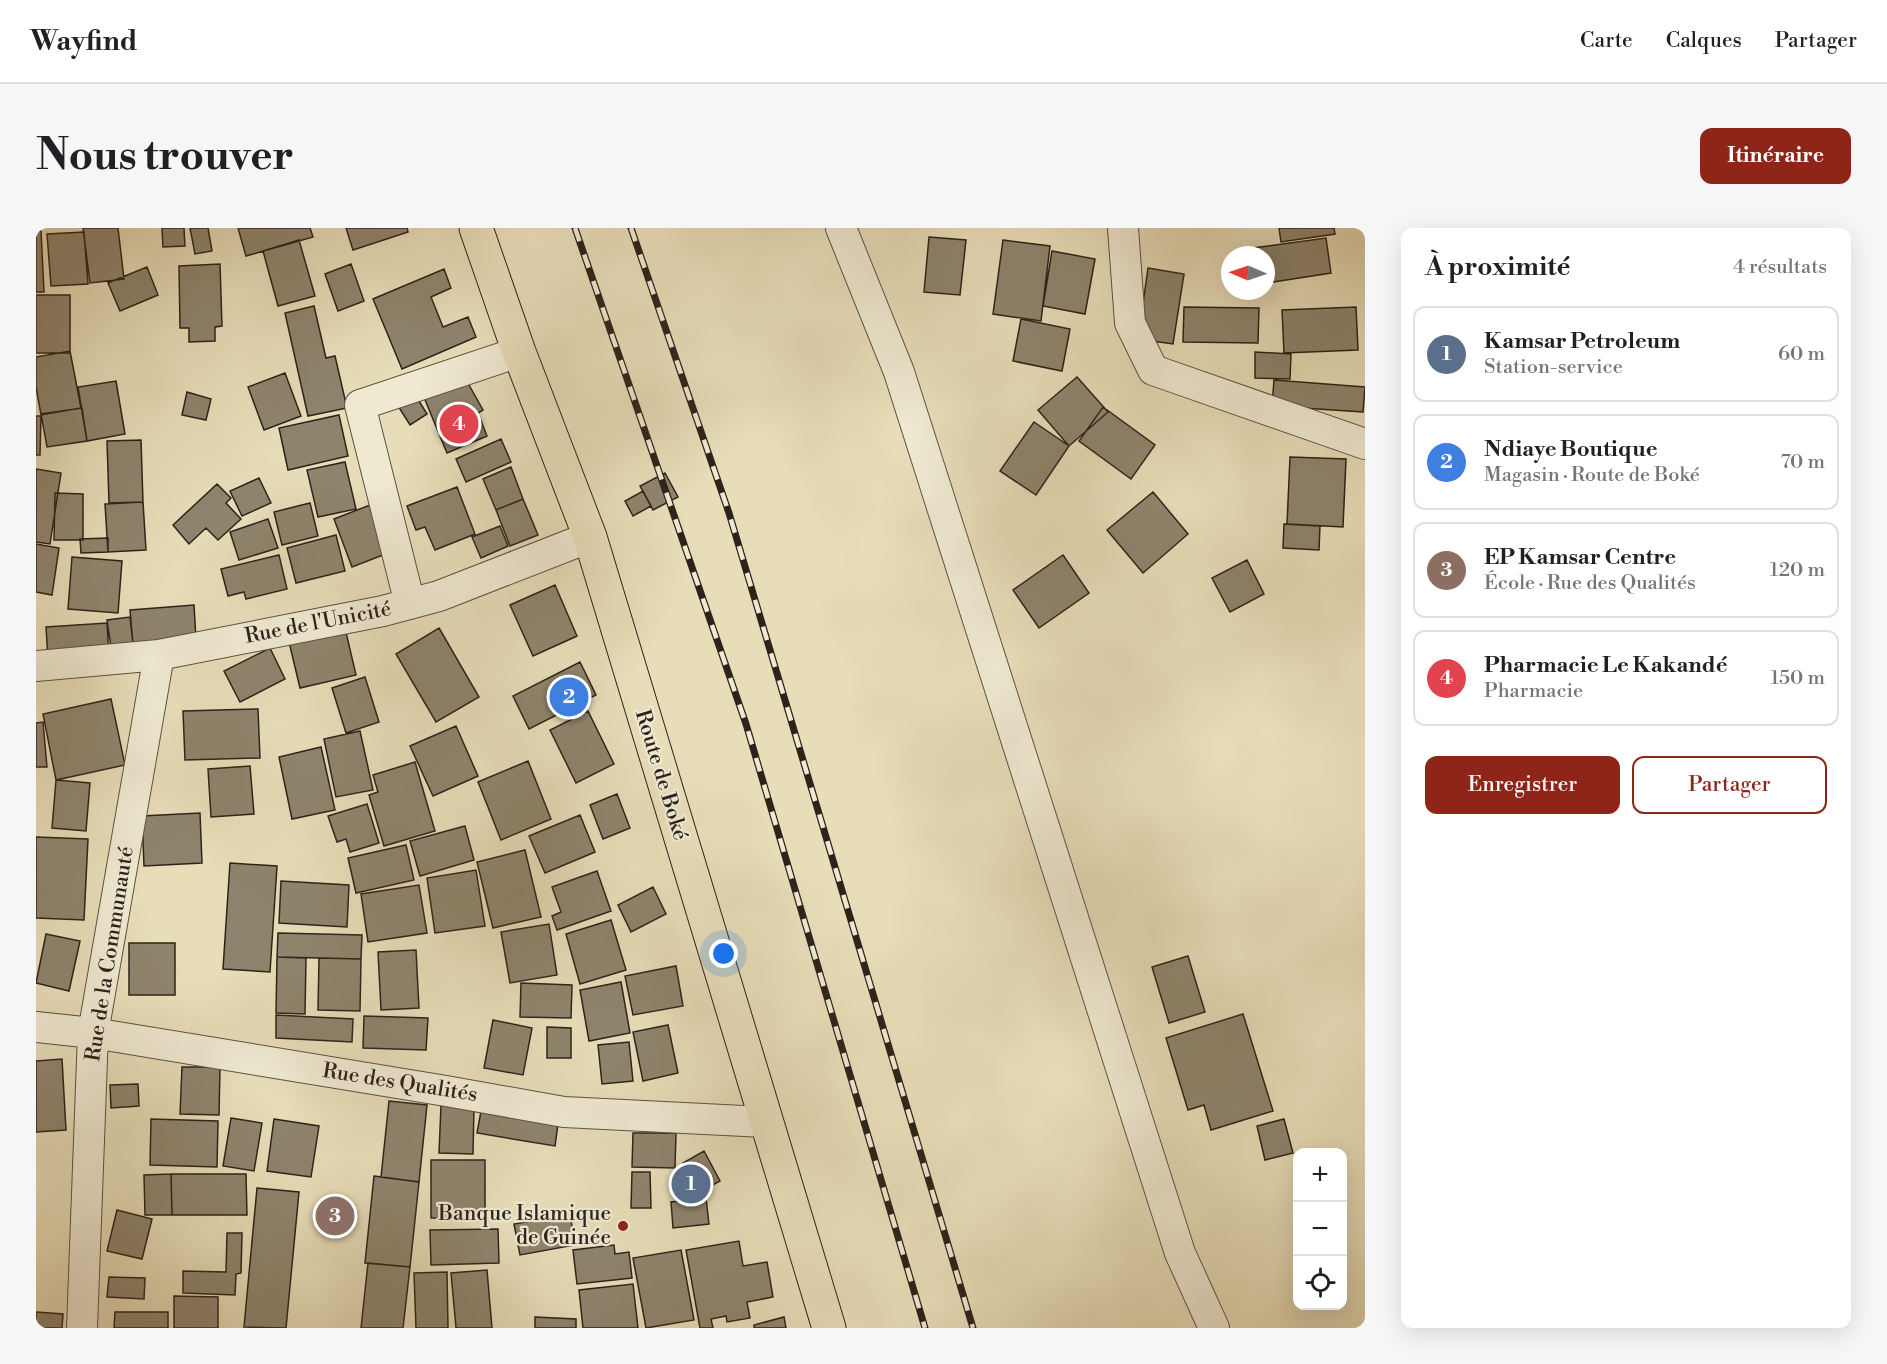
<!DOCTYPE html>
<html lang="fr">
<meta charset="utf-8">
<style>
:root{--surface:#fff;--page:#f6f6f6;--text:#202124;--muted:#757577;--line:#e0e0e0;--accent:#8f2418}
body{margin:0;font-family:"Libre Bodoni",serif;background:var(--page);color:var(--text)}
.controls{position:absolute;right:18px;bottom:18px;display:grid;overflow:hidden;border-radius:12px;box-shadow:0 6px 24px #0002}
.controls button{width:54px;height:54px;display:grid;place-items:center;padding:0;border:0;border-bottom:2px solid var(--line);background:var(--surface);color:var(--text);font:30px sans-serif}
.compass{position:absolute;left:1185px;top:18px;width:54px;height:54px;border-radius:50%;background:var(--surface);box-shadow:0 6px 24px #0002;rotate:272deg}
.you{position:absolute;left:688px;top:726px;width:21px;height:21px;margin:-15px;border:4px solid #fff;border-radius:50%;background:#1a73e8;box-shadow:0 0 0 9px #1a73e833}
.badge{display:grid;place-items:center;width:39px;height:39px;border-radius:50%;background:var(--accent);color:#fff;font-size:20px;font-weight:700}
.pin{position:absolute;translate:-50% -50%;border:3px solid #fff;box-shadow:0 2px 6px #0006}
.list{margin:0;padding:0;list-style:none}
h2{display:flex;justify-content:space-between;align-items:center;height:78px;margin:0;padding:0 24px;font-size:26px}
h2 small{font-size:20px;font-weight:400;color:var(--muted)}
.list li{display:grid;grid-template-columns:39px 1fr auto;gap:18px;align-items:center;box-sizing:border-box;height:96px;margin:0 12px 12px;padding:0 12px;border:2px solid var(--line);border-radius:12px}
.list b{display:block;font-size:22px;white-space:nowrap}
.list p{margin:0;font-size:20px;white-space:nowrap;color:var(--muted)}
.list em{font-size:20px;font-style:normal;color:var(--muted)}
.actions{display:flex;gap:12px;padding:18px 24px}
.actions a{flex:1;padding:14px 0;border:2px solid var(--accent);border-radius:12px;text-align:center;font-size:21px;color:var(--accent)}
.actions .main{background:var(--accent);color:#fff}
.icon{flex:none;width:33px;height:33px;fill:none;stroke:currentColor;stroke-width:2;stroke-linecap:round;stroke-linejoin:round}
.map{position:relative;flex:none;width:1329px;height:1100px;overflow:hidden;border-radius:12px}
header{display:flex;align-items:center;gap:36px;box-sizing:border-box;height:84px;padding:0 30px;background:var(--surface);border-bottom:2px solid var(--line)}
header strong{font-size:28px}
nav{display:flex;gap:33px;margin-inline-start:auto;font-size:21px}
.intro{display:flex;align-items:center;justify-content:space-between;box-sizing:border-box;height:144px;padding:0 36px}
h1{margin:0;font-size:42px}
.button{padding:15px 27px;border-radius:12px;background:var(--accent);color:#fff;font-size:21px;font-weight:700}
main{display:flex;gap:36px;padding:0 36px}
aside{flex:1;background:var(--surface);border-radius:12px;box-shadow:0 6px 24px #0002}
.map>svg:first-child{display:block}
.building{fill:#8e846d;stroke:#2d231b;stroke-width:1.5}
.lines{fill:none;stroke-linecap:round;stroke-linejoin:round}
.minor-casing{stroke:#5c5242;stroke-width:32}
.major-casing{stroke:#2d231b;stroke-width:35}
.minor{stroke:#efe9d2;stroke-width:30}
.major{stroke:#e7ddb9;stroke-width:33}
.rail-casing{stroke:#2d231b;stroke-width:7}
.rail{stroke:#efe9d2;stroke-width:4.5;stroke-dasharray:14;stroke-linecap:butt}
.poi-dot{fill:#8f2418;stroke:#efe9d2;stroke-width:2}
.labels{text-anchor:middle;dominant-baseline:central;stroke-width:4.5;stroke-linejoin:round;paint-order:stroke}
.street-label{font-size:21px;fill:#2d231b;stroke:#efe9d2}
.poi-label{font-size:21px;fill:#2d231b;stroke:#efe9d2;text-anchor:end}
</style>
<header>
<strong>Wayfind</strong>
<nav><a>Carte</a><a>Calques</a><a>Partager</a></nav>
</header>
<div class="intro"><h1>Nous trouver</h1><a class="button">Itinéraire</a></div>
<main>
<div class="map">
<svg width="1329" height="1100" viewBox="0 0 1329 1100">
<rect width="100%" height="100%" fill="#e7ddb9"/>
<filter id="stains"><feTurbulence type="fractalNoise" baseFrequency=".00333" numOctaves="4"/><feColorMatrix values="0 0 0 0 .2 0 0 0 0 .09 0 0 0 0 .02 0 0 0 .5 -.17"/></filter>
<radialGradient id="worn" r=".72"><stop offset=".6" stop-color="#630" stop-opacity="0"/><stop offset="1" stop-color="#630" stop-opacity=".3"/></radialGradient>
<!-- building -->
<path class="building" d="M47 0H82L88 51 54 55Z
M126 0H148L149 18 127 19Z
M154 0H172L176 23 159 26Z
M202 0H274L277 9 210 28Z
M310 0H371L372 4 317 22Z
M1243 0H1298L1299 6 1245 14Z
M0 3H5L8 64H0Z
M48 4 52 56 15 58 11 6Z
M893 9 930 12 924 67 888 64Z
M1290 10 1295 45 1230 55V27H1218L1217 20Z
M263 12 279 68 242 78 227 23Z
M967 12 1014 18 1005 93 957 86Z
M1016 23 1059 31 1049 86 1007 78Z
M184 36 186 98 179 99V113L153 114V100H144L143 38Z
M315 36 328 73 302 83 289 46Z
M111 39 122 67 84 83 72 55Z
M1112 40 1148 46 1137 116 1102 111Z
M408 41 415 60 395 69 407 99 432 89 440 109 366 141 337 71Z
M0 67H34V125H0Z
M278 78 290 130 299 128 311 180 272 188 249 85Z
M1148 79 1223 80 1222 115 1147 114Z
M1320 79 1322 122 1248 125 1246 82Z
M985 91 1034 101 1026 143 977 133Z
M34 123 45 180 5 187 0 159V129Z
M1219 124 1255 126 1254 151 1219 150Z
M249 145 265 188 228 202 212 159Z
M1041 149 1072 184 1033 218 1002 182Z
M429 150 447 182 442 185 451 208 411 225 387 167Z
M1238 152 1329 159 1327 184 1236 178Z
M80 153 89 206 51 213 42 159Z
M151 164 175 171 170 192 146 187Z
M380 168 391 186 374 197 362 178Z
M1067 179 1119 217 1095 251 1043 213Z
M46 180 51 213 11 219 5 186Z
M303 187 312 228 252 242 243 200Z
M0 188H5L4 227H0Z
M998 194 1033 218 1000 267 964 243Z
M465 211 475 234 430 254 420 231Z
M105 212 107 274 73 275 71 213Z
M1254 229 1310 231 1307 299 1251 296Z
M309 234 320 281 282 289 271 242Z
M475 239 487 271 460 282 447 251Z
M0 241 25 245 14 316 0 314Z
M629 245 642 269 617 282 604 258Z
M223 250 235 275 206 288 194 263Z
M181 256 195 270 190 275 205 291 182 312 170 300 153 316 137 297Z
M421 259 439 306 399 322 389 299 380 302 371 278Z
M607 263 615 278 597 288 589 273Z
M1117 264 1152 306 1107 345 1071 302Z
M19 265 47 266V312H18Z
M487 271 502 307 474 318 460 282Z
M107 274 110 322 72 324 69 276Z
M274 275 282 308 246 317 238 284Z
M334 277 352 325 316 339 298 291Z
M232 291 242 320 203 332 194 304Z
M1248 296 1284 298 1283 322 1247 320Z
M464 298 472 318 445 330 436 309Z
M300 307 309 343 260 355 251 320Z
M72 310V324L45 325 44 311Z
M0 316 23 320 16 367 0 364Z
M243 327 251 361 210 371 208 364 192 368 185 341Z
M1027 327 1053 365 1003 400 977 362Z
M36 329 86 333 82 385 32 381Z
M1211 332 1228 366 1194 384 1176 350Z
M519 357 541 408 497 428 474 377Z
M158 377 160 411 97 416 94 382Z
M94 389 97 416 75 419 71 392Z
M71 395 73 428 12 432 10 399Z
M309 400 320 447 264 460 253 414Z
M403 400 443 469 400 494 360 426Z
M234 420 249 451 204 474 188 443Z
M544 434 560 467 493 501 477 468Z
M329 449 343 494 310 505 296 460Z
M75 471 89 537 20 552 7 486Z
M222 481 224 530 149 532 147 483Z
M552 483 578 536 540 555 514 502Z
M7 494 11 539H0V495Z
M420 498 442 548 397 568 374 518Z
M324 503 337 562 300 569 288 511Z
M285 519 299 582 256 591 243 529Z
M492 533 515 591 465 612 442 554Z
M379 534 399 603 348 618 333 567 342 564 337 547Z
M214 538 218 586 175 589 172 541Z
M20 552 54 555 50 603 16 600Z
M581 566 594 600 567 611 554 577Z
M331 576 343 615 314 624 310 611 301 614 292 588Z
M164 585 166 635 108 638 106 588Z
M544 587 559 624 509 645 493 608Z
M429 598 438 632 384 648 374 613Z
M0 609 52 611 48 692 0 690Z
M370 617 378 652 320 665 312 630Z
M489 622 505 689 457 700 441 634Z
M194 635 241 638 234 744 187 741Z
M440 642 449 698 399 705 391 650Z
M561 643 575 683 521 702 516 688 525 684 516 659Z
M245 653 313 657 311 699 243 695Z
M383 657 391 705 332 714 325 666Z
M617 659 630 686 595 704 582 677Z
M575 692 590 742 544 756 530 706Z
M513 696 521 747 474 755 465 704Z
M242 705 326 707 325 731 241 729Z
M10 706 44 713 33 763 0 755Z
M93 715H139V767H93Z
M380 722 383 780 345 782 342 724Z
M1152 728 1169 784 1133 795 1116 739Z
M241 729 270 730 269 786 240 785Z
M283 730 325 731 324 783 282 782Z
M640 738 647 778 597 787 589 748Z
M585 754 594 805 553 813 544 762Z
M485 755 536 757 535 790 484 789Z
M1207 786 1237 883 1175 902 1168 877 1152 882 1130 810Z
M240 787 317 791 316 814 240 810Z
M328 788 392 790 390 822 327 820Z
M457 792 496 800 487 847 448 840Z
M632 797 642 845 607 853 597 804Z
M511 799 535 800V830H511Z
M593 814 597 853 566 856 562 817Z
M26 831 30 902 0 904V833Z
M146 839H184L183 887 144 886Z
M102 856 103 878 75 880 74 857Z
M353 873 391 877 383 954 345 949Z
M405 877 438 878 437 926 403 925Z
M445 883 522 896 519 918 441 905Z
M195 890 226 895 218 943 187 938Z
M115 891 182 893 181 939 114 937Z
M238 891 283 898 275 949 231 943Z
M1248 891 1257 925 1229 932 1221 898Z
M597 905H640L639 940 596 939Z
M668 923 684 953 664 964 647 935Z
M395 932H449V990H395Z
M596 944H614L615 980H595Z
M135 946 136 987H109L108 947Z
M135 946H210L211 987H136Z
M338 948 383 954 374 1039 329 1035Z
M221 960 263 964 250 1100 208 1099Z
M670 970 673 996 637 1000 635 974Z
M81 982 116 991 106 1031 71 1023Z
M534 986 539 1017 484 1027 478 996Z
M462 1001 463 1035 395 1037 394 1002Z
M191 1005H206L205 1045 200 1046 199 1067 147 1065V1043L190 1044Z
M703 1013 707 1038 731 1034 737 1069 711 1074 714 1090 691 1094 690 1088 675 1091 677 1100H664L650 1022Z
M578 1017 579 1026 593 1024 596 1050 541 1056 537 1022Z
M645 1022 658 1092 610 1100 597 1030Z
M332 1035 374 1039 367 1100H325Z
M451 1042 456 1100H420L415 1045Z
M411 1044 412 1100H380L378 1045Z
M73 1049 109 1050 108 1071 71 1069Z
M597 1056 602 1100H547L543 1062Z
M138 1068 182 1069V1100H138Z
M0 1084 27 1086 26 1100H0Z
M79 1084H132V1100H78Z
M499 1089 540 1091V1100H499Z
M748 1089 750 1100H718V1097Z"/>
<g class="lines">
<!-- minor casing -->
<g class="minor-casing">
<path id="minor" d="M805 0 863 144 1144 1025 1178 1100
M1087 0 1094 95 1117 142 1329 216
M374 376 324 177 483 124
M0 438 123 427 347 383 403 368 554 309
M0 799 57 805 410 863 528 884 729 894
M46 1100 57 805 123 427"/>
</g>
<!-- major casing -->
<g class="major-casing">
<path id="major" d="M440 0 483 124 554 309 793 1100"/>
</g>
<!-- minor -->
<use href="#minor" class="minor"/>
<!-- major -->
<use href="#major" class="major"/>
<!-- rail casing -->
<g class="rail-casing">
<path id="rail" d="M539 0 710 496 889 1100
M595 0 693 285 937 1100"/>
</g>
<!-- rail -->
<use href="#rail" class="rail"/>
</g>
<!-- markers -->
<circle class="poi-dot" cx="587" cy="998" r="6"/>
<g class="labels">
<!-- street labels -->
<g class="street-label">
<text transform="translate(282 395) rotate(-11)">Rue de l'Unicité</text>
<text transform="translate(625 547) rotate(73)">Route de Boké</text>
<text transform="translate(74 726) rotate(-81)">Rue de la Communauté</text>
<text transform="translate(364 855) rotate(9)">Rue des Qualités</text>
</g>
<!-- poi labels -->
<g class="poi-label">
<text x="575" y="986">Banque Islamique<tspan x="575" dy="24">de Guinée</tspan></text>
</g>
</g>
<rect width="100%" height="100%" filter="url(#stains)"/>
<rect width="100%" height="100%" fill="url(#worn)"/>
</svg>
<div class="controls">
<button>+</button>
<button>−</button>
<button><svg class="icon" aria-label="locate" viewBox="0 0 24 24"><circle cx="12" cy="12" r="6"/><path d="M12 2v4M12 18v4M2 12h4M18 12h4"/></svg></button>
</div>
<svg class="compass" viewBox="-18 -18 36 36"><path d="M0-13l5 13h-10z" fill="#e53935"/><path d="M0 13l5-13h-10z" fill="#757577"/></svg>
<div class="you"></div>
<div class="pin badge" style="left:655px;top:956px;background:#5c6f8a">1</div>
<div class="pin badge" style="left:533px;top:469px;background:#3f7fe0">2</div>
<div class="pin badge" style="left:299px;top:988px;background:#8d6e63">3</div>
<div class="pin badge" style="left:423px;top:196px;background:#e0444e">4</div>
</div>
<aside>
<h2>À proximité<small>4 résultats</small></h2>
<ul class="list">
<li><span class="badge" style="background:#5c6f8a">1</span><div><b>Kamsar Petroleum</b><p>Station-service</p></div><em>60 m</em></li>
<li><span class="badge" style="background:#3f7fe0">2</span><div><b>Ndiaye Boutique</b><p>Magasin · Route de Boké</p></div><em>70 m</em></li>
<li><span class="badge" style="background:#8d6e63">3</span><div><b>EP Kamsar Centre</b><p>École · Rue des Qualités</p></div><em>120 m</em></li>
<li><span class="badge" style="background:#e0444e">4</span><div><b>Pharmacie Le Kakandé</b><p>Pharmacie</p></div><em>150 m</em></li>
</ul>
<div class="actions"><a class="main">Enregistrer</a><a>Partager</a></div>
</aside>
</main>
